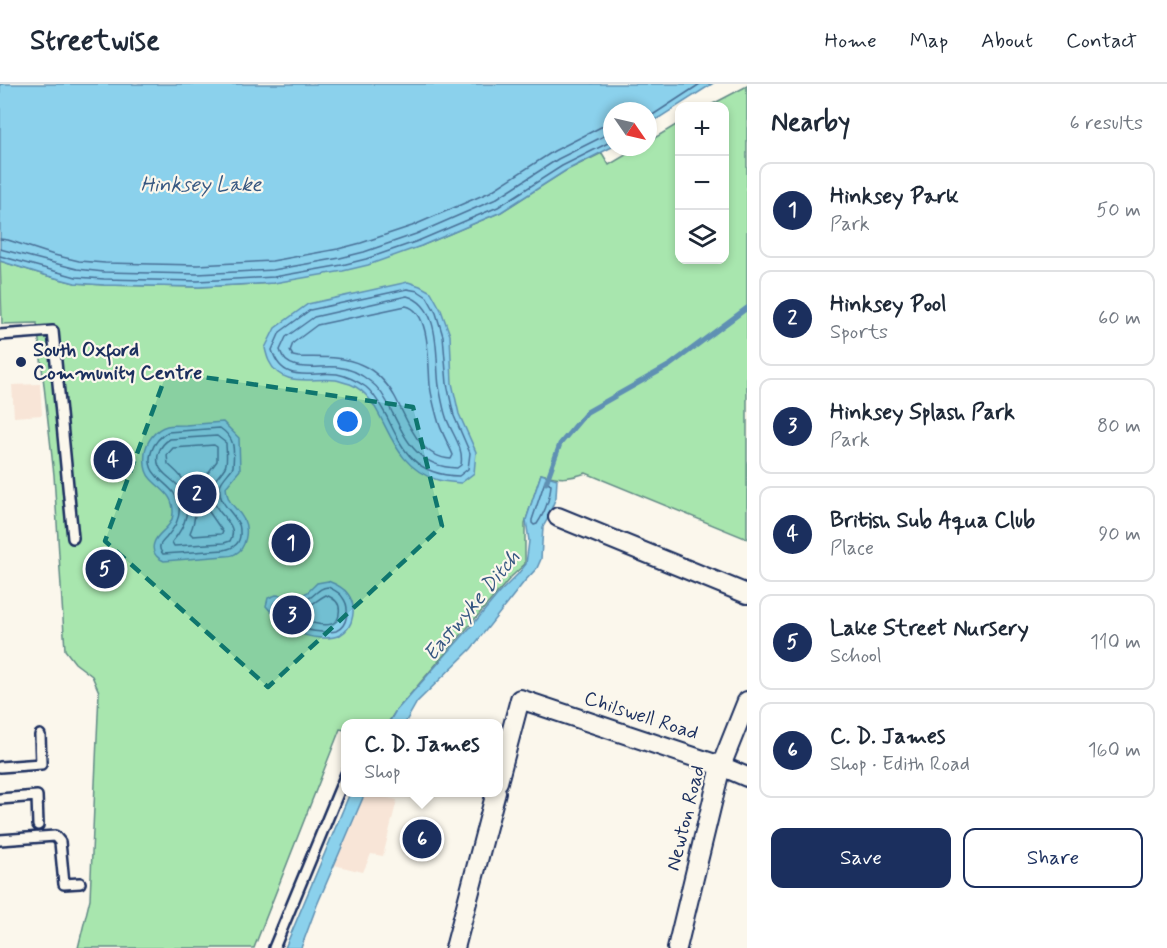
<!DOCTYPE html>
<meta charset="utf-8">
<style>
:root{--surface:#fff;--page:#f2f2f3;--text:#1f2937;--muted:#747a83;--line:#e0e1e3;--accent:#1b2f5e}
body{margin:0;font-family:Mynerve,sans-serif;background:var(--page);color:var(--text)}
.controls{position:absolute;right:18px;top:18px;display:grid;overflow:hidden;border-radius:12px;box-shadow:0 3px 9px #0003}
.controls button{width:54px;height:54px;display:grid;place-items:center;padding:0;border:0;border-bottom:2px solid var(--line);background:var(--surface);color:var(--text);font:30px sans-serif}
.compass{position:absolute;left:603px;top:18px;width:54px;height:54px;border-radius:50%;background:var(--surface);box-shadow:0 3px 9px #0003;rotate:124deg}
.you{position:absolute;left:348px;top:338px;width:21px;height:21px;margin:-15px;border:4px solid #fff;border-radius:50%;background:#1a73e8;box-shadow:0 0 0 9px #1a73e833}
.badge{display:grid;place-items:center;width:39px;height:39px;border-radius:50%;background:var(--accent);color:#fff;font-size:20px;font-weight:700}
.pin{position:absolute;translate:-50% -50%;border:3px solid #fff;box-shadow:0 2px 6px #0006}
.popup{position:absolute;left:341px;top:635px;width:162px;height:78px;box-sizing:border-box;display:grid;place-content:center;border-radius:12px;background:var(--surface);filter:drop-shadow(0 2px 4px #0005);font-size:20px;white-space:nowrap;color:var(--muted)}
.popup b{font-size:22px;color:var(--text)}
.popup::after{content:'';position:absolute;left:50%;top:100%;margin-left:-12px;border:12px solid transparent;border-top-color:var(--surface)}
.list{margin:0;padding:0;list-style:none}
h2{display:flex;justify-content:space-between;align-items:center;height:78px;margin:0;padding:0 24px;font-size:26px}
h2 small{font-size:20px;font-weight:400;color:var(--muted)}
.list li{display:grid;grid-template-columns:39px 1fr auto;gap:18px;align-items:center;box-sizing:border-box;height:96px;margin:0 12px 12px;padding:0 12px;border:2px solid var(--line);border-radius:12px}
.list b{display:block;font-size:22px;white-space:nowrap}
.list p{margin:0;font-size:20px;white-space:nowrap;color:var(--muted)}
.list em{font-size:20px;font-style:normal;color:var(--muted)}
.actions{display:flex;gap:12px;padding:18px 24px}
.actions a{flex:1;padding:14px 0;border:2px solid var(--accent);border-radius:12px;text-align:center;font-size:21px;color:var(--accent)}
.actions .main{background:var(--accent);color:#fff}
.icon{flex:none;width:33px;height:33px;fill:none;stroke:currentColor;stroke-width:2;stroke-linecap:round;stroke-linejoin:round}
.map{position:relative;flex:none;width:747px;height:864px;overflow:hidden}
header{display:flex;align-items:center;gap:36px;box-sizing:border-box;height:84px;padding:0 30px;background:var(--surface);border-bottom:2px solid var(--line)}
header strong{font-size:28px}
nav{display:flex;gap:33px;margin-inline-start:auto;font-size:21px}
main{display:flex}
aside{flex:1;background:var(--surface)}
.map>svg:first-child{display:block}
.built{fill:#f8e5d7}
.green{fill:#a8e6ae;stroke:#628a86;stroke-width:1.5}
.water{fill:#8bd1ec;stroke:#5e90b3;stroke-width:1.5}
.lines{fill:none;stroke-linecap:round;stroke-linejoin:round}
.shore{stroke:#487097;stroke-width:1.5}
.stream{stroke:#5e90b3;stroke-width:5}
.service-casing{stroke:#1b2f5e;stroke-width:14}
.minor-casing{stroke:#1b2f5e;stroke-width:22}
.service{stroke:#fbf7ec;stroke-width:9}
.minor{stroke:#fbf7ec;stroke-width:18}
.marked{fill:#0f766e;fill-opacity:0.2;stroke:#0f766e;stroke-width:4.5;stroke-dasharray:12 8;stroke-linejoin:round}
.poi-dot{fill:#1b2f5e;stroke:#fbf7ec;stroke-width:2}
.labels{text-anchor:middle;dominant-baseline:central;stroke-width:4.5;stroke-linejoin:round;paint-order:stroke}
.poi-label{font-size:20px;font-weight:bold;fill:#1b2f5e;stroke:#fbf7ec;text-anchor:start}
.street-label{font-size:20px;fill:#1b2f5e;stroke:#fbf7ec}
.water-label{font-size:21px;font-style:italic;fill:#375882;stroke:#fbf7ec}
</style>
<header>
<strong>Streetwise</strong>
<nav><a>Home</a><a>Map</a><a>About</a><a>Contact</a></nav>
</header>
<main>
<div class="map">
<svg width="747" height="864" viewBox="0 0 747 864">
<rect width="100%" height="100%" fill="#fbf7ec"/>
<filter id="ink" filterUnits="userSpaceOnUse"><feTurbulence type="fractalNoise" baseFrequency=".0167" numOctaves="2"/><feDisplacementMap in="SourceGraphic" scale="12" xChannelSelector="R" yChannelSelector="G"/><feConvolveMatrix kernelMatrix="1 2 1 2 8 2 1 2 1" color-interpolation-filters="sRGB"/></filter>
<g filter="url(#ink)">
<!-- built -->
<path class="built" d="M40 300 42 331 14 333 12 301Z
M365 709 397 716 383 772 371 770 363 788 334 781Z"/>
<!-- green -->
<path class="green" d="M747 2V455L586 389C568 395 559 395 541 390L525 439V480L511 493 395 628 388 639 346 640 345 646 340 645 254 864H78L90 815 99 608 92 592 75 579 65 566 54 391 37 239 2 240 0 177 48 192 75 199 104 201 199 203 274 199 421 162 501 128 565 87 602 69 609 81 639 63H648V58L679 39 680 176H724V22H709Z"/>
<!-- water -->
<path class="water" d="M0 0H712L648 41V27H612V63L565 87 501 128 421 162 368 181 343 187 274 199 199 203 104 201 75 199 48 192 0 177Z
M408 198 420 202 431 208 441 226 450 251 452 299 459 330 476 368 474 389 461 399C454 398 445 398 438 396 383 381 389 315 350 300 345 299 340 297 336 296 313 293 282 305 269 277 267 273 266 268 265 264L275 244 308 220Z
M223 338 239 354 240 386 226 403C228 423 236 421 244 436 249 446 246 465 235 470 232 472 228 472 225 472L164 477C157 474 151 468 154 459 157 448 173 444 173 429 174 411 161 406 151 395 145 389 144 378 145 369 146 358 155 345 167 342 173 341 180 341 186 341 198 340 210 339 223 338Z
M541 390 557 395 556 413 547 436 543 443 541 475 537 484 524 498 471 565 417 618 405 639 388 640 395 628 475 538 499 509 518 490 526 480 529 457 526 436Z
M328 497C336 500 343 503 348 510 357 522 354 544 340 551 335 554 327 554 322 554 297 553 281 540 266 522L268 514 276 511 298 513 308 508 317 499Z
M350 709H365L317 821 301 864H285Z"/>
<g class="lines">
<!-- shore -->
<path class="shore" d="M648 34 700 0
M0 155 8 156 54 171 79 177 105 179 198 181 272 177 338 165 361 159 412 142 490 108 554 67 603 42 612 41
M0 165 77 185 104 188 198 190 273 186 340 174 364 168 416 150 494 116 558 75 606 51 612 50
M0 172 76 193 104 195 198 197 274 193 342 181 366 175 418 157 498 123 562 82 612 57
M407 205 418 207 427 213 436 229 443 252 447 300 454 332 470 369 468 385 459 392C416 391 404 369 387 333 381 323 376 311 366 303 357 297 348 292 337 290 310 287 283 301 272 266L280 248 310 226Z
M407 212C442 222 435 274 439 302 441 312 443 324 446 333 452 351 464 362 461 381L457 384C419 383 407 358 392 328 387 317 381 305 371 298 361 290 350 284 337 283 318 281 287 291 280 266L286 253 314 233Z
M406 222C431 227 428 281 430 301 431 311 434 322 437 333 440 346 448 359 453 371L451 375C418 373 408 337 395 313 388 300 376 287 362 281 341 271 319 274 298 273L293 272 290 267 293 259 317 241Z
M220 344C236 355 234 365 233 383 229 389 221 396 220 402 217 419 232 426 238 439 240 441 240 445 240 448 241 459 235 464 224 466L163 470C161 467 159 466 160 462 160 460 164 456 166 454 174 444 181 435 179 421 176 406 165 402 156 391 143 377 153 356 168 348Z
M217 352 226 359C226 366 228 377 225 383 216 398 209 394 214 417 217 432 240 440 230 457L224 459 174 462 172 458C185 443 194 422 179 403 174 397 167 393 162 387 153 376 159 361 170 355Z
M214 361 217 363V377L205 393 203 405 207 425 223 448 221 450 193 452 190 449C203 418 191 400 168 380L167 371 173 364Z
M546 398 551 401C550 415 545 428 537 440L534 441 532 439V436L544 400Z
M328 503C334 506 340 508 343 514 350 523 348 542 336 547 332 548 326 548 322 548 301 547 285 537 273 521L274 519 277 517C289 518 300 520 311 513 318 508 319 504 328 503Z
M326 511C334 514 341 519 339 529 339 532 338 536 335 538 327 545 301 537 293 530L294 526C310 525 314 517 326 511Z"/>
<!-- stream -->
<path class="stream" d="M546 399 560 360 587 328 670 281 747 224"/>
<!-- service casing -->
<g class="service-casing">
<path id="service" d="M0 251 53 247 73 454
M0 683 41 680 40 651
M0 715 37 712 38 741
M0 756 55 752 60 758 64 800 80 799
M274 864 346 690"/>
</g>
<!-- minor casing -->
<g class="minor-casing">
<path id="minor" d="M558 433 747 510
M498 698 520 615 721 682 747 693
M455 864 496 708
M677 864 721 682 747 617"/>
</g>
<!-- service -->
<use href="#service" class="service"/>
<!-- minor -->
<use href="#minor" class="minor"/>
</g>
</g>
<!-- marked area -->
<path class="marked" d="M167 288 413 323 442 442 268 603 105 457Z"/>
<!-- markers -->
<circle class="poi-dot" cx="21" cy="278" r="6"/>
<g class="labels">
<!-- poi labels -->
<g class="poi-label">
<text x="33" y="266">South Oxford<tspan x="33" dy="23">Community Centre</tspan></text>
</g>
<!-- street labels -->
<g class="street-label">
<text transform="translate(641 632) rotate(18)">Chilswell Road</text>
<text transform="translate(686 734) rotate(-76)">Newton Road</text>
</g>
<!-- water labels -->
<g class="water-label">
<text x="201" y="101">Hinksey Lake</text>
<text transform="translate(472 522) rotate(-50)">Eastwyke Ditch</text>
</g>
</g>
</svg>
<div class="controls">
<button>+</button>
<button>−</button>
<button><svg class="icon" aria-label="layers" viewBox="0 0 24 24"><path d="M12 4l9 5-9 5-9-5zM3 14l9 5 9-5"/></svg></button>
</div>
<svg class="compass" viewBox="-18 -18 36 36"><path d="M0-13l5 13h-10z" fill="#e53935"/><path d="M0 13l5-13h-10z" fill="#747a83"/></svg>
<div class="you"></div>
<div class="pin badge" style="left:291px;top:459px">1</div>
<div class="pin badge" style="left:197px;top:410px">2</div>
<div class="pin badge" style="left:292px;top:531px">3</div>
<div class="pin badge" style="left:113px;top:376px">4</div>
<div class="pin badge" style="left:105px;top:485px">5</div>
<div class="pin badge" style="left:422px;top:755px">6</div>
<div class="popup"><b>C. D. James</b>Shop</div>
</div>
<aside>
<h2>Nearby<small>6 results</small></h2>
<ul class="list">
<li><span class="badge">1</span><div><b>Hinksey Park</b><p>Park</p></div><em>50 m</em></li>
<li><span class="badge">2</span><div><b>Hinksey Pool</b><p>Sports</p></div><em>60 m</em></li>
<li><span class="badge">3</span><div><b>Hinksey Splash Park</b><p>Park</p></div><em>80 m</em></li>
<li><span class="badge">4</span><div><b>British Sub Aqua Club</b><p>Place</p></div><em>90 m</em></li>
<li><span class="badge">5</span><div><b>Lake Street Nursery</b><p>School</p></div><em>110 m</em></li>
<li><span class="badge">6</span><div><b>C. D. James</b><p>Shop · Edith Road</p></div><em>160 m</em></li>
</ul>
<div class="actions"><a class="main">Save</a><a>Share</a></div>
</aside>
</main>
